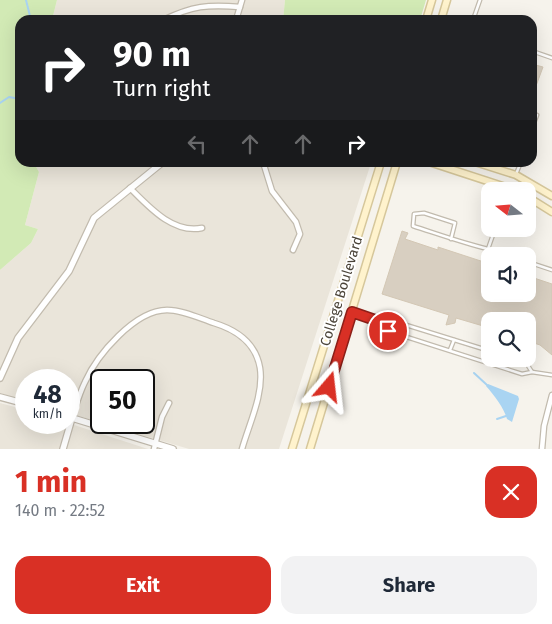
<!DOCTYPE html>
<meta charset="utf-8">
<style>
body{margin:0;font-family:"Fira Sans",sans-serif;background:#f2f2f3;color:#1f2937;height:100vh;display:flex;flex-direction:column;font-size:19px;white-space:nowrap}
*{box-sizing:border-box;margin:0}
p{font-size:16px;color:#747a83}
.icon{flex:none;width:28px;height:28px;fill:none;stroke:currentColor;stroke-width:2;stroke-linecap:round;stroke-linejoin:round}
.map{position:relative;height:449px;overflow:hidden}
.drawer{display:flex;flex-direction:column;background:#fff;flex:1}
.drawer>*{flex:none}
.guide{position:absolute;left:15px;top:15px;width:522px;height:152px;border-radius:15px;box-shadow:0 5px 20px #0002;background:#202124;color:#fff;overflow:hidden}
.needle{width:32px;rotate:287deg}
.buttons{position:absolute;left:481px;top:182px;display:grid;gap:10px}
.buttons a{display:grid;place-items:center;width:55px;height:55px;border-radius:10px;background:#fff;box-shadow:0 5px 20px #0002;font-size:25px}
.speed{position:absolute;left:15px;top:369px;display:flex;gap:10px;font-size:25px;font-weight:700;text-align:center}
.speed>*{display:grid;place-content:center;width:65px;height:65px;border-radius:50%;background:#fff;box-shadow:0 5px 20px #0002;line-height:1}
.speed small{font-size:12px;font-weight:400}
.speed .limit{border:2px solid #111;border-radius:8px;background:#fff;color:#111}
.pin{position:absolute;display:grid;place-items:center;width:42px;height:42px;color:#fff;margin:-21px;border:2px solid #fff;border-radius:50%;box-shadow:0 1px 5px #0007}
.me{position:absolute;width:55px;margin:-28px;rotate:17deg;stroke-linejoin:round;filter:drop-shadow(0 0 4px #0008)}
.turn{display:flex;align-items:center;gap:18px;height:105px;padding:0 15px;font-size:22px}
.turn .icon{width:65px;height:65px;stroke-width:2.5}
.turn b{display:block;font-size:35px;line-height:42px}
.lanes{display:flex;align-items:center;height:48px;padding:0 15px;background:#0003;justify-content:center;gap:25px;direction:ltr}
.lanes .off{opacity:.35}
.round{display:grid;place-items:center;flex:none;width:52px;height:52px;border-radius:15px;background:#f2f2f3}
.head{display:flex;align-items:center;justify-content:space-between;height:85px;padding:0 15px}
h1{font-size:30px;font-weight:700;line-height:38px;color:#d93025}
.action{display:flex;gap:10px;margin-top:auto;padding:10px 15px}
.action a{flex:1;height:58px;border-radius:15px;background:#d93025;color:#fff;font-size:20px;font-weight:700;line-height:58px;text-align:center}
.action a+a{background:#f2f2f3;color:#1f2937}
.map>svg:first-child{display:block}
</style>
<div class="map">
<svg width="552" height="449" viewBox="0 0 552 449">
<rect width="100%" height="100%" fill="#f6f3ec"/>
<g fill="#eae5da" fill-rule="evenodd">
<polygon points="57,0 285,0 283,20 52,20"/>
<path d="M34,163H371L279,449H189L69,413V380H26V401L0,393V270L31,243L38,229L25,225L39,172ZM101,380H144V422H101Z"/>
<polygon points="0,403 26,410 26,422 68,423 148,449 0,449"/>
</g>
<g fill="#d2eab5">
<polygon points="0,0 57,0 52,20 20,20 20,162 34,163 39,172 25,225 38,229 31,243 0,270"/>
<polygon points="285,0 426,0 420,20 283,20"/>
</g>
<path fill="#a9d4f2" d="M488,384L518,396L519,399L512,422L507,419C504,408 494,395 486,386Z"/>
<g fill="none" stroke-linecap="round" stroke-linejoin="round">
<g stroke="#a9d4f2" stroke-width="2">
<polyline points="26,0 31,20"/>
<polyline points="0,103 9,97 20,99"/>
<polyline points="474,373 487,385"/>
<polyline points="497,419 506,416"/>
</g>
</g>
<g fill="#d8cfc1" stroke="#d3c7b4">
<polygon points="532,64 543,67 533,94 532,94"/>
<polygon points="402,231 408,233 405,239 438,250 438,247 490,264 490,294 528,294 528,276 552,284 552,355 540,345 528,341 528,321 490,321 490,328 456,318 455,323 446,325 449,315 382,294"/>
</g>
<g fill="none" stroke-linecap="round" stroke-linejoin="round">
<defs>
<g id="service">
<polyline points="473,20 480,0"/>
<polyline points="532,51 552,58"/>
<polyline points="532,113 537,115 532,128"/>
<polyline points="516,174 521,162"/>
<polyline points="495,229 488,249 510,256"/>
<path d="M451,239L455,223L424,213L414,214L413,226C438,234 463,243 488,249"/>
<polyline points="528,262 552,270"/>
<polyline points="353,313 378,321 390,320 490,351"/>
<polyline points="378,321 388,331 522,374 532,372 525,361 517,359"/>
<polyline points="450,350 454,340"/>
<polyline points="532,372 552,375"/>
</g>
<g id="minor">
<path d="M163,20C192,6 208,4 240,7"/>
<polyline points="236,20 242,0"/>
<polyline points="263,162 272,191 296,222 300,234 293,250"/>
<path d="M130,188C149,207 173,234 202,228"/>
<path d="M72,418C76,406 79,394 85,382C97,355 135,310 167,310C183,310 199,318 214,323C237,330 256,344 260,368C264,394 249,424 242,449"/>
<polyline points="154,449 162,417 169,403"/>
<polyline points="542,449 544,426 552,395"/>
</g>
<g id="tertiary">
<polyline points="0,378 18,338 69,271 94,218 163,162"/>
<polyline points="0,397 26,404"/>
<polyline points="69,417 173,449"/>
<polyline points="63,449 72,418"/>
</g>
<g id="secondary">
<polyline points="426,20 432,0"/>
<polyline points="441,20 447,0"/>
<polyline points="429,162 518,191"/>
<polyline points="475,162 516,175 552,196"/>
<polyline points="528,197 552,212"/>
<polyline points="292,449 381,162"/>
<polyline points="310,449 397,162"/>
</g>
</defs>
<use href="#service" stroke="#c2bbae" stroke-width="5"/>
<use href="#minor" stroke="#c2bbae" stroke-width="7"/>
<use href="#tertiary" stroke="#c2bbae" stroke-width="8"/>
<use href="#secondary" stroke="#d6c79b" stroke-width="9"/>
<use href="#service" stroke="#fff" stroke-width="2.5"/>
<use href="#minor" stroke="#fff" stroke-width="4.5"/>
<use href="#tertiary" stroke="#fff" stroke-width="5.5"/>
<use href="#secondary" stroke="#fff3cd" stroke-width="6"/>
</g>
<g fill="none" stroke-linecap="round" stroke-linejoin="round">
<defs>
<polyline id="route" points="329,387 352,312 378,321 388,331"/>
</defs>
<use href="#route" stroke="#8d1f18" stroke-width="12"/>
<use href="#route" stroke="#d93025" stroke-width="9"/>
</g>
<g text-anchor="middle" stroke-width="4" stroke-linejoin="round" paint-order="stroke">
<g font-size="14" fill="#4b4439" stroke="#fff">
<text transform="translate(341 291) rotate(-73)" y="5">College Boulevard</text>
</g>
</g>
</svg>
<div class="buttons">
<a><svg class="needle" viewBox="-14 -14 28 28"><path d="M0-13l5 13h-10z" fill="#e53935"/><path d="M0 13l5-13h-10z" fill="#747a83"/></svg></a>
<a><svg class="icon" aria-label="sound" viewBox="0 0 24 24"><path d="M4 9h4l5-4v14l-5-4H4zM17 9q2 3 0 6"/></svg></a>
<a><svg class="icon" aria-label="search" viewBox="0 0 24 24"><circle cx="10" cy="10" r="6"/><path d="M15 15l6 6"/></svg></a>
</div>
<div class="speed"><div>48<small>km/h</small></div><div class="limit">50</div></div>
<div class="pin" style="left:388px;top:331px;background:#d93025"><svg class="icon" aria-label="arrive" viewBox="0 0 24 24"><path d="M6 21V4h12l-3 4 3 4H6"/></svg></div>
<svg class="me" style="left:329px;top:387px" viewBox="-20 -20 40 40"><path d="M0-17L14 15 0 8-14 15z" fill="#d93025" stroke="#fff" stroke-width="4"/></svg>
<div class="guide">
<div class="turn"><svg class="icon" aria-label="right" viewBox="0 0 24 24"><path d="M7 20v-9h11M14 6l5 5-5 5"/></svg><div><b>90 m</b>Turn right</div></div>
<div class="lanes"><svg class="icon off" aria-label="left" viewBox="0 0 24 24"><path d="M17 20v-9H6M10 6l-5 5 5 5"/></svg><svg class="icon off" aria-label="ahead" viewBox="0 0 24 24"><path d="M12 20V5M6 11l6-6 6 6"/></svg><svg class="icon off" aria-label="ahead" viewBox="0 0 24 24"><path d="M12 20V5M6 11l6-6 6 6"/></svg><svg class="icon" aria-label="right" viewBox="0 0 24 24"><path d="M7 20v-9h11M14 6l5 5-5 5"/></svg></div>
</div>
</div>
<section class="drawer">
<div class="head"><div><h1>1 min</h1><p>140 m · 22:52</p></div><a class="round" style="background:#d93025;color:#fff"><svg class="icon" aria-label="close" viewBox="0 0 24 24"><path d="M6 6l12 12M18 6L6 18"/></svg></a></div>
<div class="action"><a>Exit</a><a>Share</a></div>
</section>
